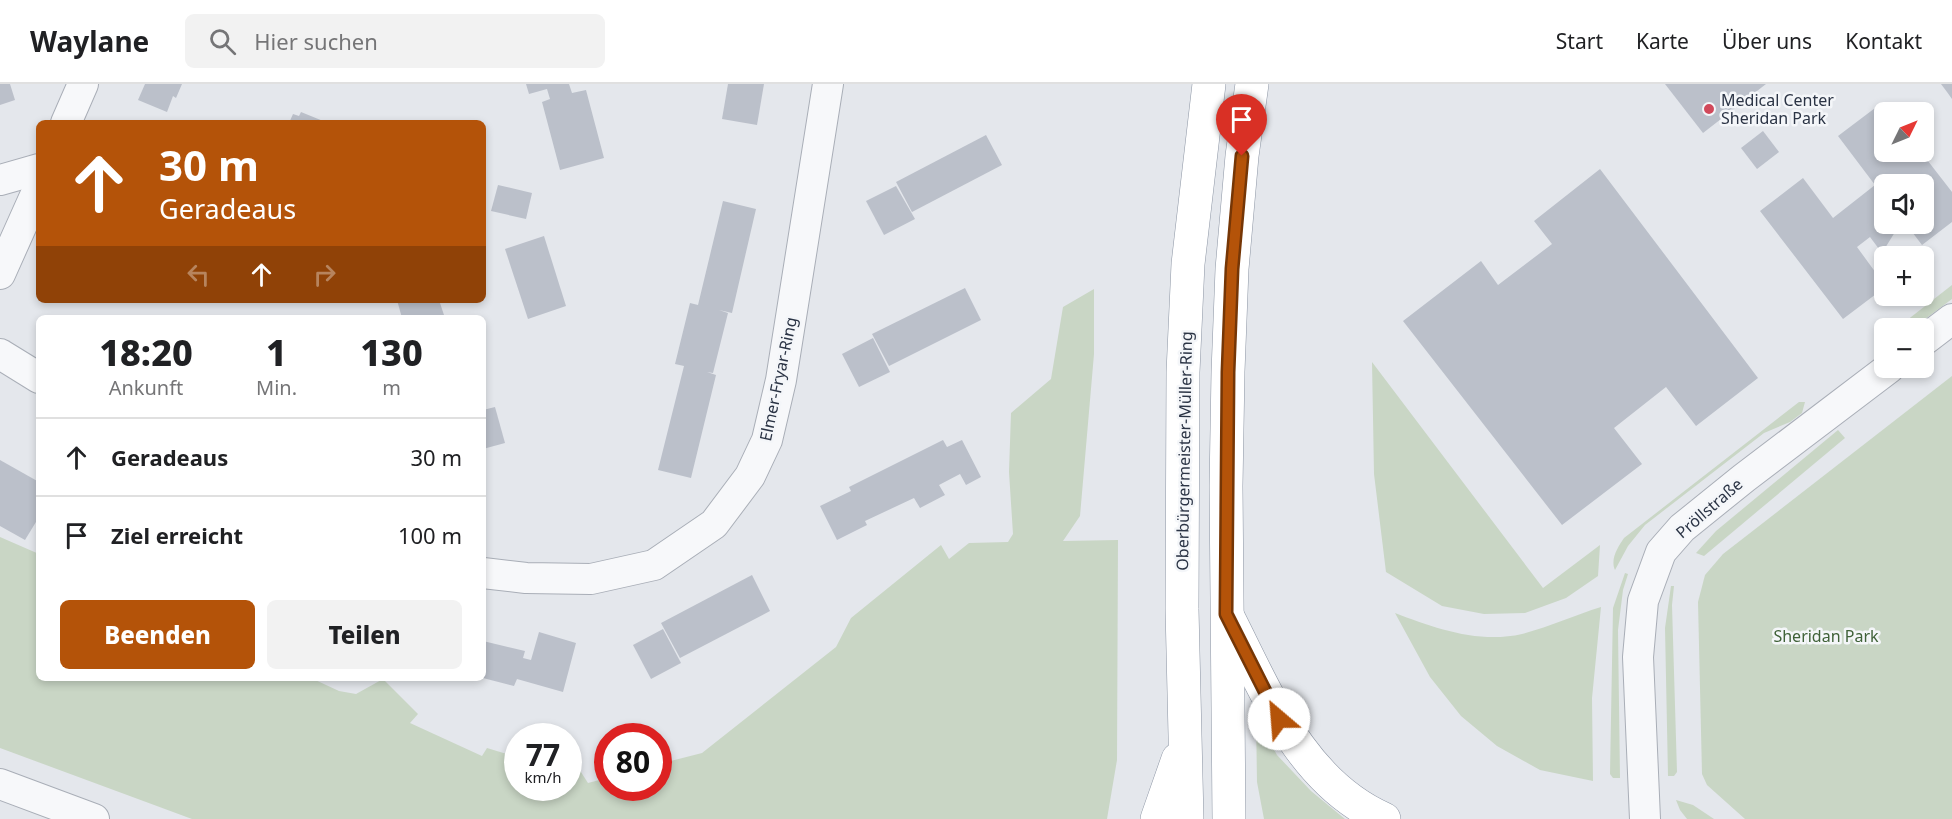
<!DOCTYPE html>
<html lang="de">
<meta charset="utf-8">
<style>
body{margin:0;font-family:"Noto Sans",sans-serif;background:#f2f2f2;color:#202124;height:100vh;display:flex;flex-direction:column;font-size:22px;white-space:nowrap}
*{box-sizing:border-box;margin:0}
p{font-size:20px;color:#757577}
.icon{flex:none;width:33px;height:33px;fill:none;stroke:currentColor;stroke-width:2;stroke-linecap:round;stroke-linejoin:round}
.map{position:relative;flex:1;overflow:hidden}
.sheet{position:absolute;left:36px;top:231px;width:450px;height:366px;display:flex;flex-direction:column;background:#fff;border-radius:9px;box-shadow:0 3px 9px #0003}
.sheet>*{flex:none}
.hud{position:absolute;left:36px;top:36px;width:450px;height:183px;border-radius:9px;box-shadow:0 3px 9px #0003;background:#b45309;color:#fff;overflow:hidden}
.needle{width:39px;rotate:47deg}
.fabs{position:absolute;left:1874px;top:18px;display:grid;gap:12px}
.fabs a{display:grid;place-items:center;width:60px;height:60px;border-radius:9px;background:#fff;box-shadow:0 3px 9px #0003;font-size:30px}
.speed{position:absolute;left:504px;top:639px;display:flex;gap:12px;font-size:30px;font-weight:700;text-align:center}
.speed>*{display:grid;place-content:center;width:78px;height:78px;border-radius:50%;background:#fff;box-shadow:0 3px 9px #0003;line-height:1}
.speed small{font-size:15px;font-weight:400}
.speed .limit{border:9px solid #d22;background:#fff;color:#111}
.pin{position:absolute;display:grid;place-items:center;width:51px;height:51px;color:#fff;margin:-62px -26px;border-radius:50% 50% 50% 0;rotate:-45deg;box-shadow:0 0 6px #0007}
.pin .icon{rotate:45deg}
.me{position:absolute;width:66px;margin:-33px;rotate:333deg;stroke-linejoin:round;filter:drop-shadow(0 0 4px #0008)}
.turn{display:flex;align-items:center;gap:21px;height:126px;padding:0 24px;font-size:27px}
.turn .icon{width:78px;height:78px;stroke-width:2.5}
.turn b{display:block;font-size:42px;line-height:51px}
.lanes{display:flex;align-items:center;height:57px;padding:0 24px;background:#0003;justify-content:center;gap:30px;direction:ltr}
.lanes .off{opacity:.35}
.eta{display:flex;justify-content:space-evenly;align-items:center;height:102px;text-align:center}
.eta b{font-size:36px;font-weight:800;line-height:42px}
.action{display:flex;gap:12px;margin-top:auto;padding:12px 24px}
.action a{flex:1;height:69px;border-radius:9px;background:#b45309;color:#fff;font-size:24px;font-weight:800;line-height:69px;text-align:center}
.action a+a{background:#f2f2f2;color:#202124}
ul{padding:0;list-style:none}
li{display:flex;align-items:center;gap:18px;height:78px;padding:0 24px;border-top:2px solid #e0e0e0}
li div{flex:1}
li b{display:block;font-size:22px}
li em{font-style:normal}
header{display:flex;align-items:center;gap:36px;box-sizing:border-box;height:84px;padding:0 30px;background:#fff;border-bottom:2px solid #e0e0e0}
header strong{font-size:28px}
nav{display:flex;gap:33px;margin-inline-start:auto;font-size:21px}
.search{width:420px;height:54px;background:#f2f2f2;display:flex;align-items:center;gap:15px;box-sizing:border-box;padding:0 21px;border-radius:9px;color:#757577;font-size:22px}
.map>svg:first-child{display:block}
</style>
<header>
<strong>Waylane</strong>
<div class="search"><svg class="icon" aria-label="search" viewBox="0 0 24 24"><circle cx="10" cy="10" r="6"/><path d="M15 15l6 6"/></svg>Hier suchen</div>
<nav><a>Start</a><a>Karte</a><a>Über uns</a><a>Kontakt</a></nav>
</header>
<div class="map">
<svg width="1952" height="735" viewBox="0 0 1952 735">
<rect width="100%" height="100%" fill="#e4e7ec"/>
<g fill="#c9d6c5">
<polygon points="1952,201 1952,215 1913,244 1897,244"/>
<polygon points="1094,205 1094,270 1080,432 1063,457 1118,456 1117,676 1107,735 192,735 0,664 0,453 39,470 39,594 311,594 339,607 356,610 383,595 418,630 410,639 482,672 487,664 517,673 518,704 568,704 569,683 579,685 588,699 607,694 608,704 658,704 659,680 702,669 836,563 851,534 941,461 949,475 969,459 1008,458 1013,450 1009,388 1011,329 1051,295 1063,223"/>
<polygon points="1372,278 1543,504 1600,461 1598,492 1566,514 1525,529 1484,530 1442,522 1386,488 1374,390"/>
<polygon points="1952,292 1952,735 1745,735 1707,701 1702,690 1698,518 1705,491 1723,470"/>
<path d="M1799,318H1805L1802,329L1790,338L1764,349L1645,441L1628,462L1615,486C1610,475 1618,463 1624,454Z"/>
<polygon points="1838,346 1845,354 1704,472 1696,469 1716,447"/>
<polygon points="1625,489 1628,490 1623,506 1618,546 1620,694 1613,694 1610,690 1613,524"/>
<polygon points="1671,502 1674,502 1672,521 1677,688 1674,692 1668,692 1665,544"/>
<path d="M1601,523L1592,614L1593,697L1540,686L1497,662L1461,632L1430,593L1395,529C1434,544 1479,560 1522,550C1549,543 1575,531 1601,523Z"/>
<polygon points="1256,633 1277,671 1311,707 1345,735 1264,735 1257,698"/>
<polygon points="1676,716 1693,721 1714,735 1687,735 1680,726"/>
</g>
<g fill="#bbc0ca">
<polygon points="0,0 10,0 15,16 0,21"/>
<polygon points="145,0 182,0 176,14 173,12 167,28 138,16"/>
<polygon points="526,0 569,0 572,9 586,6 604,74 560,86 542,18 550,15 547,5 529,10"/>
<polygon points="728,0 764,0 757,41 722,35"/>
<polygon points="1665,0 1766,0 1703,49"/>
<polygon points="1941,0 1952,0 1952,15 1947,8"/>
<polygon points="1883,18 1891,28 1884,28 1884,68 1921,68 1952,108 1952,138 1922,161 1906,140 1923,140 1923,100 1884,100 1884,140 1888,140 1895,148 1882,169 1870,153 1857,163 1884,200 1884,204 1843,235 1760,127 1803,94 1833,134 1875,101 1838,52"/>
<polygon points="301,28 328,39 289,39 293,30 299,32"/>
<polygon points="1763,47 1779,68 1757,85 1741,64"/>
<polygon points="986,51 1002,81 912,128 896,98"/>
<polygon points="1600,85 1758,294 1696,342 1666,303 1614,344 1642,380 1562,441 1403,237 1481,177 1498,201 1552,160 1534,137"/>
<polygon points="498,101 532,109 526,135 491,127"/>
<polygon points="896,102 915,135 884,151 866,117"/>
<polygon points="723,117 756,125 732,229 719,226 728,229 713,289 707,288 716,291 691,394 658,386 684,282 675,280 690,219 698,221"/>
<polygon points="544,152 566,222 528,235 505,165"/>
<polygon points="965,204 981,236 889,282 872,250"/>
<polygon points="397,216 439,216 445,234 402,234"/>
<polygon points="873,254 890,288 859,303 842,270"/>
<polygon points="495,323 505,359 483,365 483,326"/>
<polygon points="943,356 947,363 962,356 981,393 966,401 960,390 939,401 945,411 920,424 914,414 865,437 867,441 837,456 820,422 851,407 849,403"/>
<polygon points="0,376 39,398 39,433 25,456 0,442"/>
<polygon points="752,491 770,527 680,574 661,539"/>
<polygon points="663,545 681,579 651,595 633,561"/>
<polygon points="539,548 576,559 563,608 517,595 514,602 483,594 483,557 525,567 523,574 531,576"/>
</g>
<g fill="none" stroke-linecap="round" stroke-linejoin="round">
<defs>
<g id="minor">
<polyline points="66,39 83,0"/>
<polyline points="0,96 39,85"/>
<polyline points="0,190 39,103"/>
<polyline points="1923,257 1952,235"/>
<polyline points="0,270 39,294"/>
<polyline points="483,489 526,494 591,495 654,481 714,440 750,392 767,356 781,296 828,0"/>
<polyline points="0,700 94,735"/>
<polyline points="1645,735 1638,573 1643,517 1661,468 1682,444 1744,394 1889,284"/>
</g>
<g id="highway">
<path d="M1229,535C1267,610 1302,699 1384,735"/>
<polyline points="1157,735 1178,675"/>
<polyline points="1187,735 1182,525 1183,288 1188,180 1209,0"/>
<polyline points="1229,735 1226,402 1228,288 1232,185 1242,72 1252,0"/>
</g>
</defs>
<use href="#minor" stroke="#a9aeb7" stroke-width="32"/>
<use href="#highway" stroke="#8b94a3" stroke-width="34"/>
<use href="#minor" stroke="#f7f8fa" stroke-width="30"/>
<use href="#highway" stroke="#fff" stroke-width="33"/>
</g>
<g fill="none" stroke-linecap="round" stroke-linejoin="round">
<defs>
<polyline id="route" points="1242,72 1232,185 1228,288 1226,530 1279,635"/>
</defs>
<use href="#route" stroke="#753606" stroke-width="15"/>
<use href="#route" stroke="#b45309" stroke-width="10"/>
</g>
<circle fill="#d1495b" stroke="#f4f6f9" stroke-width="2" cx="1709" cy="25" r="6"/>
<g text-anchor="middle" stroke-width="5" stroke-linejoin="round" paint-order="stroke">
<g font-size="16" fill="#2b3445" stroke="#f4f6f9" text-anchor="start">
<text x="1721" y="22">Medical Center<tspan x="1721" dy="18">Sheridan Park</tspan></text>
</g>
<g font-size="16" fill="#2b3445" stroke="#f4f6f9">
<text transform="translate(778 295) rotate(-78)" y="6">Elmer-Fryar-Ring</text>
<text transform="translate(1184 367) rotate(-89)" y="6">Oberbürgermeister-Müller-Ring</text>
<text transform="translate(1709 424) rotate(-41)" y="6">Pröllstraße</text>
</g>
<g font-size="16" fill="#3f6138" stroke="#f4f6f9">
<text x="1826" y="558">Sheridan Park</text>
</g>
</g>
</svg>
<div class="fabs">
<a><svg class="needle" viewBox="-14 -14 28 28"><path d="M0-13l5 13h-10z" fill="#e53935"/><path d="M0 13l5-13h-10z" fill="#757577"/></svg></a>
<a><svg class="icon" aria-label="sound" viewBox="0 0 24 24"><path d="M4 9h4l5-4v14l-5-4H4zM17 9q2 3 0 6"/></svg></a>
<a>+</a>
<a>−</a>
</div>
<div class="speed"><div>77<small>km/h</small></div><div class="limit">80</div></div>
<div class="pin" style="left:1242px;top:72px;background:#d93025"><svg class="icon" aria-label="arrive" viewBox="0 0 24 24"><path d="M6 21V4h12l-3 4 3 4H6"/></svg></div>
<svg class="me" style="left:1279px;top:635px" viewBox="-20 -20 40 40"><circle r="19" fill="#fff"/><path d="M0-13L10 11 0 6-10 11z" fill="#b45309"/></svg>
<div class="hud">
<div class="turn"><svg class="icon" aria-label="ahead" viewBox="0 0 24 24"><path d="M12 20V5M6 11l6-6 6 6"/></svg><div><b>30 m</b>Geradeaus</div></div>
<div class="lanes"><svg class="icon off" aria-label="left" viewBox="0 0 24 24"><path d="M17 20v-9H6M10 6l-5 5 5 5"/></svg><svg class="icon" aria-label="ahead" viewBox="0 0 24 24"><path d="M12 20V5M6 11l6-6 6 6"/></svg><svg class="icon off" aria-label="right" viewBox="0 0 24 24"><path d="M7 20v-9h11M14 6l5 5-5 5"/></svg></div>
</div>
<section class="sheet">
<div class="eta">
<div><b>18:20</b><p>Ankunft</p></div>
<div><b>1</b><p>Min.</p></div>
<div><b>130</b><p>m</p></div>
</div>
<ul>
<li><svg class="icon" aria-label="ahead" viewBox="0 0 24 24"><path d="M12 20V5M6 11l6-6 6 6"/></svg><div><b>Geradeaus</b></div><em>30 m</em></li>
<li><svg class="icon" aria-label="arrive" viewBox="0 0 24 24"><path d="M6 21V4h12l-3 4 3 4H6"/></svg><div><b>Ziel erreicht</b></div><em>100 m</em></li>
</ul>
<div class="action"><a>Beenden</a><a>Teilen</a></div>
</section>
</div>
